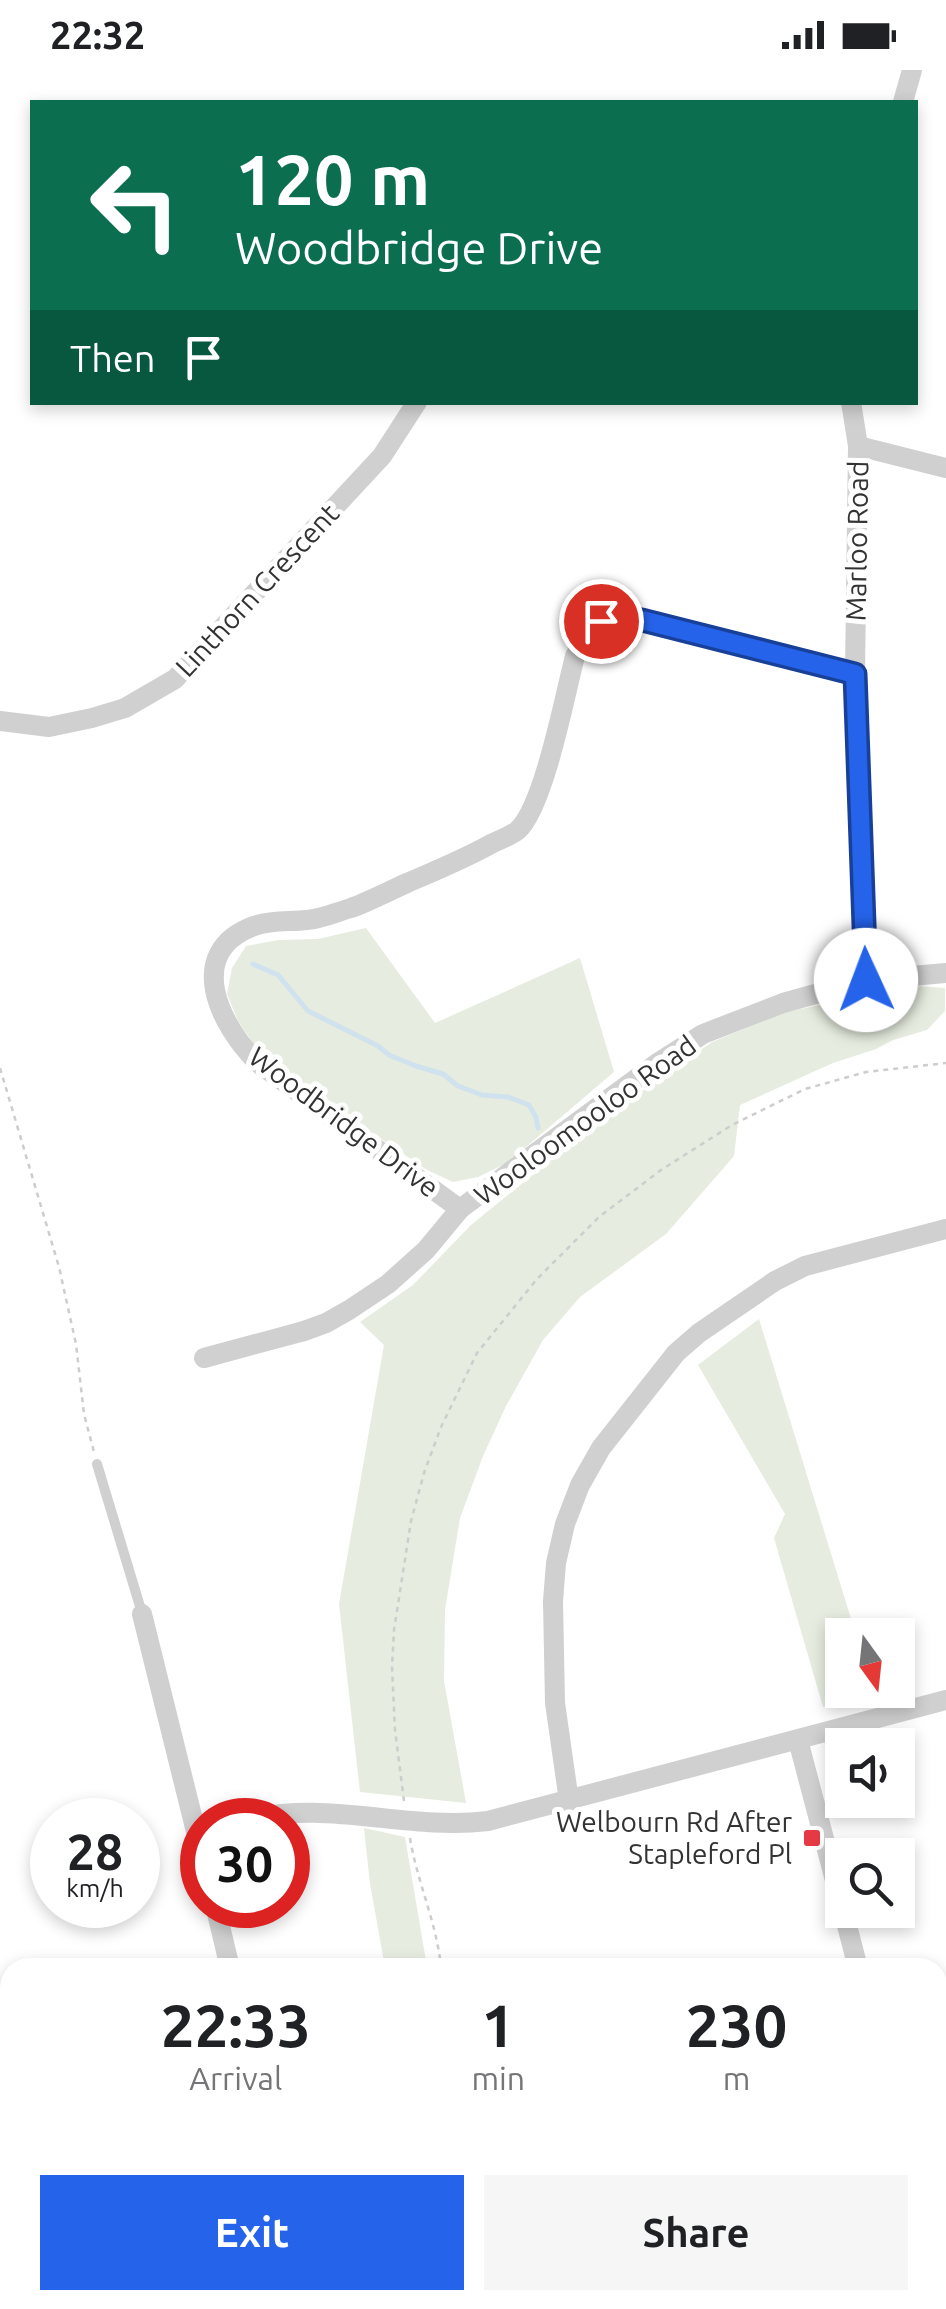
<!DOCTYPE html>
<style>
body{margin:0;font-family:Ubuntu,sans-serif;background:#f6f6f6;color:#202124;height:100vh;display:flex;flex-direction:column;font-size:38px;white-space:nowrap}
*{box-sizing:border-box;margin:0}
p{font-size:32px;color:#757577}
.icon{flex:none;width:55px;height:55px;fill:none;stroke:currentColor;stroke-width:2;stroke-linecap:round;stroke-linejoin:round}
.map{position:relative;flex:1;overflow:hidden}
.sheet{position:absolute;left:0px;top:1888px;width:948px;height:352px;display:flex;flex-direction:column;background:#fff;border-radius:30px 30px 0 0;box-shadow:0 5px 15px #0003}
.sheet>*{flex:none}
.hud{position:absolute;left:30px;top:30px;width:888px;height:305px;border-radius:0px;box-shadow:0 5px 15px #0003;background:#0b6e4f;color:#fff;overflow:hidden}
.needle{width:65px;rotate:165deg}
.tools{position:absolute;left:825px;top:1548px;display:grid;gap:20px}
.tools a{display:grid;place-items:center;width:90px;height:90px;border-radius:0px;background:#fff;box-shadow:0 5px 15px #0003;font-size:50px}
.speed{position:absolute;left:30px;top:1728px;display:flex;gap:20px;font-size:50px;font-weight:700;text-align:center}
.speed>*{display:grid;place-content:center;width:130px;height:130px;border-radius:50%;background:#fff;box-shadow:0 5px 15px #0003;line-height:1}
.speed small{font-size:25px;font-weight:400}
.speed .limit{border:15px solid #d22;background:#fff;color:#111}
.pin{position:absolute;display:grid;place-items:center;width:85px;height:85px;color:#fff;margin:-42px;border:5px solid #fff;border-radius:50%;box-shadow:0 2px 10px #0007}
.me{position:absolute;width:110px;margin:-55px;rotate:358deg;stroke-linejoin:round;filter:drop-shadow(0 0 8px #0008)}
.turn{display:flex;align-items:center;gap:35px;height:210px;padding:0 40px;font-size:45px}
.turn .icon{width:130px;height:130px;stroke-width:2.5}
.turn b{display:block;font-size:70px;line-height:85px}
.then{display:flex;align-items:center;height:95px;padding:0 40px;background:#0003;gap:20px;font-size:38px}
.eta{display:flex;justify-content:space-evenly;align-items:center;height:170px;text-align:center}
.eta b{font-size:60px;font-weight:600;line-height:70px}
.cta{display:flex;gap:20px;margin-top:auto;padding:20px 40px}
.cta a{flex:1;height:115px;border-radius:0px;background:#2563eb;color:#fff;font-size:40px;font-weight:600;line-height:115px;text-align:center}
.cta a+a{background:#f6f6f6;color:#202124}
.status{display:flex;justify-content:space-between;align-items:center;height:70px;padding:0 50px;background:#fff;direction:ltr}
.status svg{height:28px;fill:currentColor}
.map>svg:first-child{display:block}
</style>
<div class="status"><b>22:32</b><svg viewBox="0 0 49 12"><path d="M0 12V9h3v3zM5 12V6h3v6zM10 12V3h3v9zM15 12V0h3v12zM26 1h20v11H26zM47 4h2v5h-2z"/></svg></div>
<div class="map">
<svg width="946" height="2239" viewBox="0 0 946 2239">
<rect width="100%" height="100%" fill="#fff"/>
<g fill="#e6ecdf">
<polygon points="366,858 435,953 580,888 614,1002 507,1093 478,1107 453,1112 427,1100 337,1039 258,980 238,951 227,924 232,898 246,876 279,870 318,869"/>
<polygon points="917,916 945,918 945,941 927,960 893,970 876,979 833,993 740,1035 734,1086 666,1164 580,1227 543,1270 506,1336 483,1386 460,1448 445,1540 444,1611 466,1733 360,1722 339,1534 384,1275 360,1252 413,1215 471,1155 598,1052 712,972 785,942"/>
<polygon points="759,1249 856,1565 842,1565 842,1620 886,1620 823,1637 774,1468 785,1444 698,1295"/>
<polygon points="364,1758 405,1767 427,1897 385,1897 370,1814"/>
<polygon points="136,2230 375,2230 370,2239 128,2239"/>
</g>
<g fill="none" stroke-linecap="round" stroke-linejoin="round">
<polyline stroke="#cfe2ee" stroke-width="5" points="253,894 278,905 308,941 378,976 389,985 416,996 443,1004 458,1016 482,1025 508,1027 529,1035 536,1047 538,1058"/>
<g stroke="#cdcdcd" stroke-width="2.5" stroke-dasharray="5 5" stroke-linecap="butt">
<polyline points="0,998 59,1197 76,1274 84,1344 94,1382"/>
<polyline points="404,1731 395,1660 392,1597 394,1560 411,1451 424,1403 441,1357 477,1283 537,1209 599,1147 661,1100 732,1055 805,1019 866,1002 946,993"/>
<path d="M410,1768C417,1812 437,1853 441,1898"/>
<polyline points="938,2145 944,2171"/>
<polyline points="281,2239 281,2230"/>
<polyline points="384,2239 387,2230"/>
<polyline points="419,2239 425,2230"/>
</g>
<polyline stroke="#d0d0d0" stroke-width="10" points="97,1394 142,1543"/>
<g stroke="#d0d0d0" stroke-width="20">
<polyline points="903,32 912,0"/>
<polyline points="851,332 858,376 855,603 866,910"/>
<polyline points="858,376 946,398"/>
<polyline points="0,651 49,657 92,648 125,638 175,609 382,386 417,332"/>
<path d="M460,1139L258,993C220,956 183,882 254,856C271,850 289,852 307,850C321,849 337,842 351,838C370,831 389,821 407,813C435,801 464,789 491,774C499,770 511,766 518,760C544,736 565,625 575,586C593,553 603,545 642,550L855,603"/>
<polyline points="204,1288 304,1261 326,1253 349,1240 388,1214 426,1180 460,1139 656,994 703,964 783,933 866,910 946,903"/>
<polyline points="142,1544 202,1786"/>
<polyline points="798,1670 842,1837"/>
<polyline points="569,1731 555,1633 553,1531 556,1493 565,1454 580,1415 601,1378 676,1283 699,1263 775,1211 805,1196 946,1159"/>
<path d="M246,1750C327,1729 407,1761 488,1751L946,1630"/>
<polyline points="215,1835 230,1898"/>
<polyline points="843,1840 858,1898"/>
<polyline points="0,1980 10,1985"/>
<polyline points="0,2042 10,2039"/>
<polyline points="938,2189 946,2220"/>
<polyline points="717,2230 720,2239"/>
<polyline points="506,2239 507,2230"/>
</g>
</g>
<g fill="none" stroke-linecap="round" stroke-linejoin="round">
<defs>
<polyline id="route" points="601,551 621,547 642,550 855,604 866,910"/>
</defs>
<use href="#route" stroke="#184099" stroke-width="25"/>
<use href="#route" stroke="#2563eb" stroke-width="18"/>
</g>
<rect fill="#e63946" stroke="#fff" stroke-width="4" x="802" y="1758" width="20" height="20" rx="5"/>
<g text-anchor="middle" stroke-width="10" stroke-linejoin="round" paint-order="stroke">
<g font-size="28" fill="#333" stroke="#fff">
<text transform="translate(857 471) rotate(-89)" y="10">Marloo Road</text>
<text transform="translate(257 520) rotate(-47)" y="10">Linthorn Crescent</text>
<text transform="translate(585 1050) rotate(-36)" y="10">Wooloomooloo Road</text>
<text transform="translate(344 1052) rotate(37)" y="10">Woodbridge Drive</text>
</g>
<g font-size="28" fill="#333" stroke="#fff" text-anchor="end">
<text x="792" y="1762">Welbourn Rd After<tspan x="792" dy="32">Stapleford Pl</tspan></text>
</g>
</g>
</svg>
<div class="tools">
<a><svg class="needle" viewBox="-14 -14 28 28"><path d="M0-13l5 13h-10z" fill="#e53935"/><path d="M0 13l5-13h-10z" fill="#757577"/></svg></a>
<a><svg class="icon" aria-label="sound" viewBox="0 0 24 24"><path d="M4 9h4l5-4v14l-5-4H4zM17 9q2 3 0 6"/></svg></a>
<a><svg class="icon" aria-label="search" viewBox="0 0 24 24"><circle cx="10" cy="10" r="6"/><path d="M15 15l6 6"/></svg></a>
</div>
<div class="speed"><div>28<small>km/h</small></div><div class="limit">30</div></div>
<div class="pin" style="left:601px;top:551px;background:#d93025"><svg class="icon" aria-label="arrive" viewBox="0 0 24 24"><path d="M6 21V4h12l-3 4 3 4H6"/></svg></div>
<svg class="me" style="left:866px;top:910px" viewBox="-20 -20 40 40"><circle r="19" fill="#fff"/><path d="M0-13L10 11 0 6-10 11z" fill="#2563eb"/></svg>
<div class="hud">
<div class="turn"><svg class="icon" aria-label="left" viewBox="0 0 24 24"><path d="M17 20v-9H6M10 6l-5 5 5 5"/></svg><div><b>120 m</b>Woodbridge Drive</div></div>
<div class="then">Then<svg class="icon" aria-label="arrive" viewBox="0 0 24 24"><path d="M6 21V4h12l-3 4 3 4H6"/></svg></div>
</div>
<section class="sheet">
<div class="eta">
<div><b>22:33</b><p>Arrival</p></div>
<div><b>1</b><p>min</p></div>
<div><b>230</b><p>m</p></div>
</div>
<div class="cta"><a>Exit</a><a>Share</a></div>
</section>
</div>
